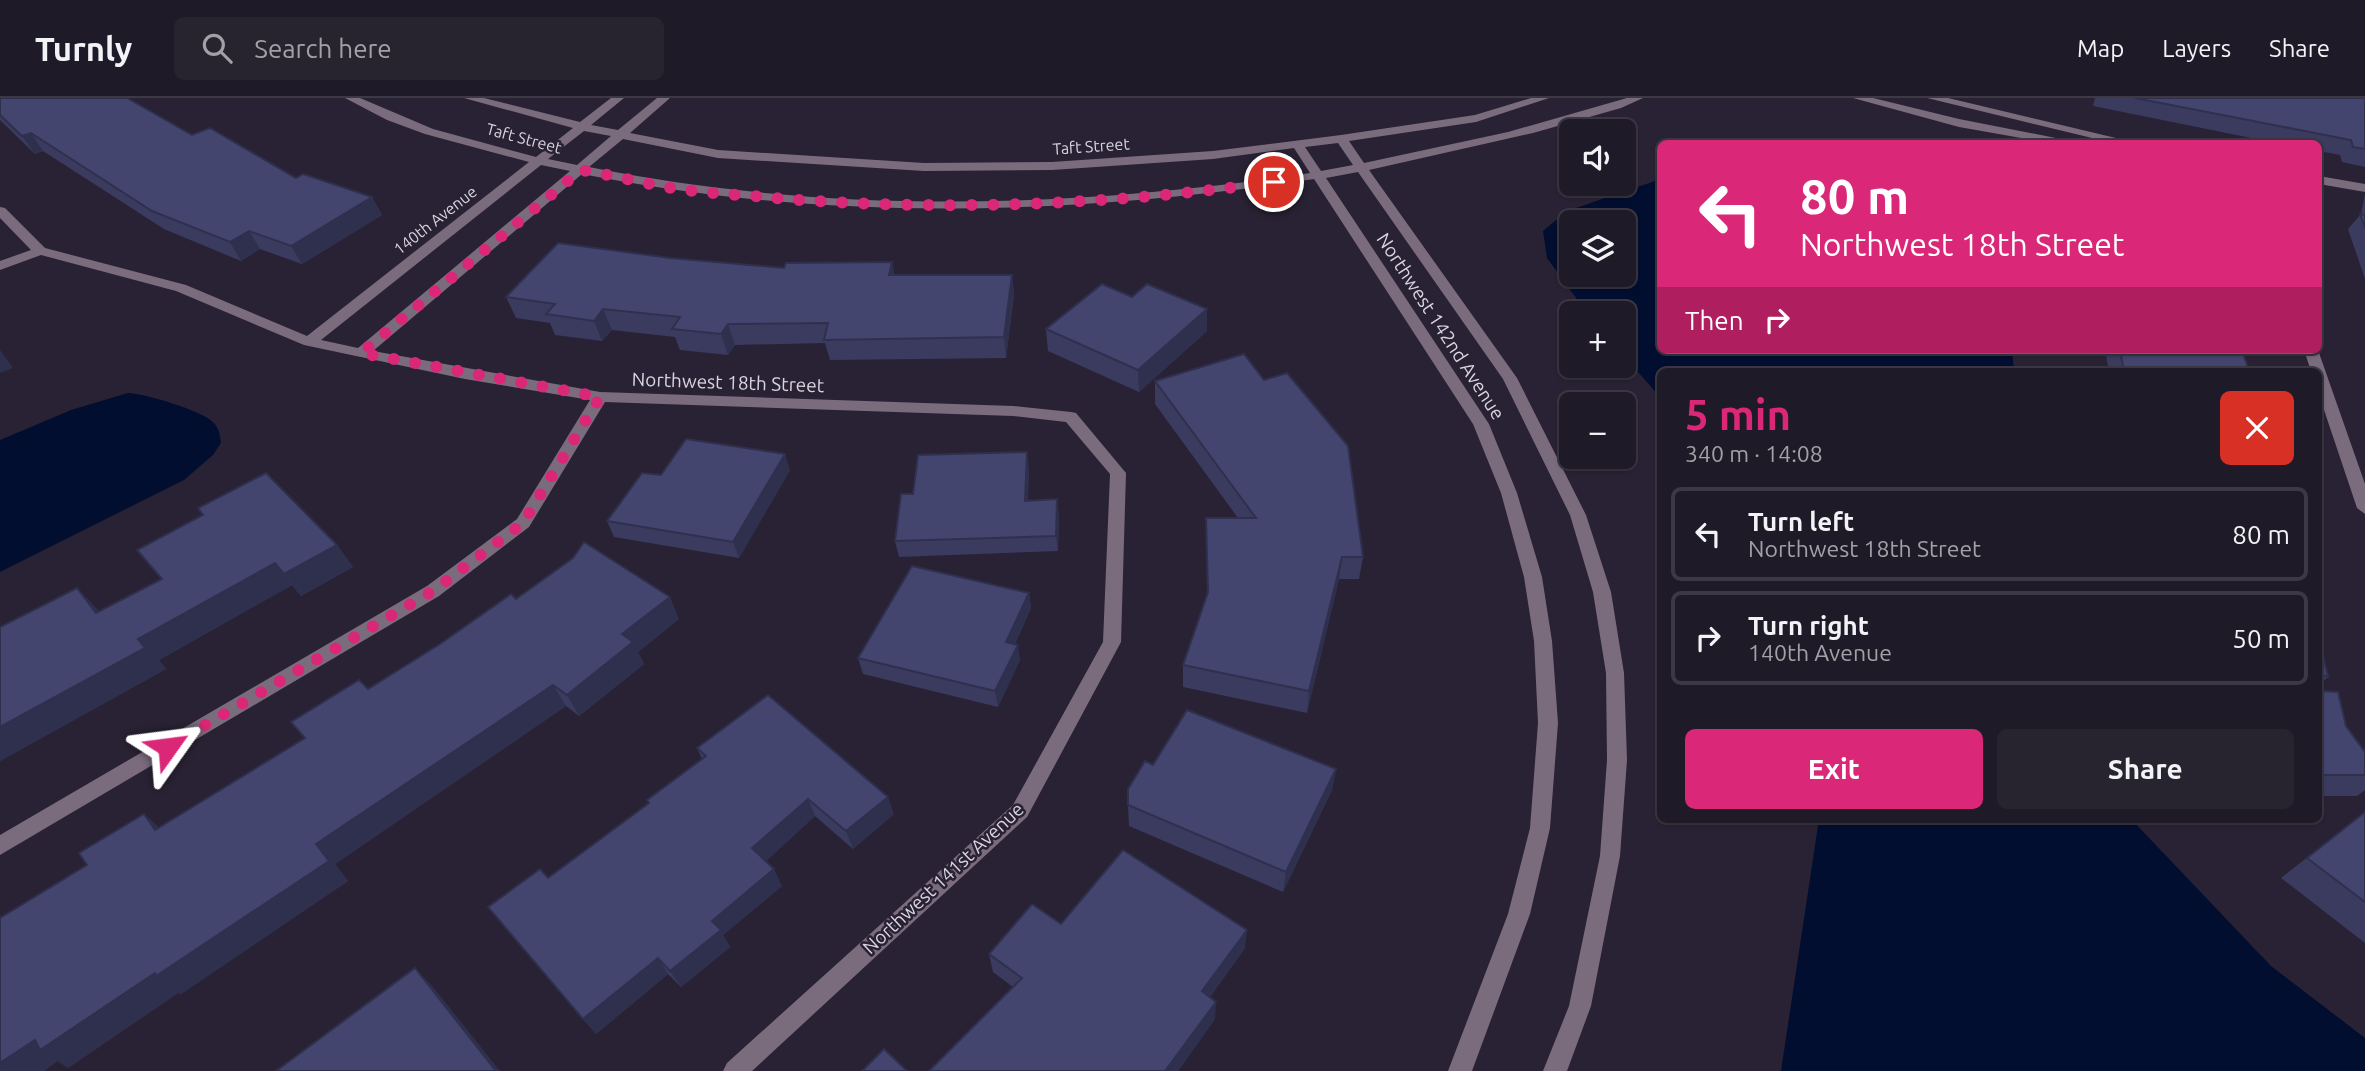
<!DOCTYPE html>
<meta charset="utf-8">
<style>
body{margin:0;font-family:Ubuntu,sans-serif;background:#27232f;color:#f1f3f6;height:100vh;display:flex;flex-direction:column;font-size:26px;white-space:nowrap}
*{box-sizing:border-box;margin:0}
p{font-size:23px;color:#a1a1a7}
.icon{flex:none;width:38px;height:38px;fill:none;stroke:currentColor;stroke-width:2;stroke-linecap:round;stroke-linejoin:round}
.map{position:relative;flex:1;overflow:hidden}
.panel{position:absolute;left:1657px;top:270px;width:665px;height:455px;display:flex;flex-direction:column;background:#1f1a27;border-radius:10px;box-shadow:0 2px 5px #0004,0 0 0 2px #3c3844}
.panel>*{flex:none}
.guide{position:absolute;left:1657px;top:42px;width:665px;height:214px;border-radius:10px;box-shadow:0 2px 5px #0004,0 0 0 2px #3c3844;background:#db2777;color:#fff;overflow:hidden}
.controls{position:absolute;left:1559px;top:21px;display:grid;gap:14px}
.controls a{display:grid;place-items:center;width:77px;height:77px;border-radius:10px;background:#1f1a27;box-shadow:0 2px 5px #0004,0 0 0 2px #3c3844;font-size:35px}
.pin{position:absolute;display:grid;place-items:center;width:60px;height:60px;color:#fff;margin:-30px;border:4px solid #fff;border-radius:50%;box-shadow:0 2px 7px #0007}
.me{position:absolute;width:77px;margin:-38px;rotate:59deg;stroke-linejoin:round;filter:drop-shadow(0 0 5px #0008)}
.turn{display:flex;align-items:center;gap:24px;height:147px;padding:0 28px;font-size:32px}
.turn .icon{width:91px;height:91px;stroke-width:2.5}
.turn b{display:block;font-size:49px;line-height:60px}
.then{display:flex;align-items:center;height:66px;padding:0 28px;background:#0003;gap:14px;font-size:26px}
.round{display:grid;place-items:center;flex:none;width:74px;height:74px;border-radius:10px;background:#27232f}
.overview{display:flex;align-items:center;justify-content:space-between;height:119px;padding:0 28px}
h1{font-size:42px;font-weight:700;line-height:52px;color:#db2777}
.primary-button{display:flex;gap:14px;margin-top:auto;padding:14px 28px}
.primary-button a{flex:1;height:80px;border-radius:10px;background:#db2777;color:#fff;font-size:28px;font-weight:700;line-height:80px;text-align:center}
.primary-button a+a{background:#27232f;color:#f1f3f6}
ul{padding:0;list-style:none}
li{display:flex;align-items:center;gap:21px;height:94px;margin:0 14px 10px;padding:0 14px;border:4px solid #3c3844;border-radius:10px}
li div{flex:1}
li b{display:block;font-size:26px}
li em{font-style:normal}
header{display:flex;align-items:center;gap:42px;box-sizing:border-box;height:98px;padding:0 35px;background:#1f1a27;border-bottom:2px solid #3c3844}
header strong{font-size:33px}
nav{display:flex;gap:38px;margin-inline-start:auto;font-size:24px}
.search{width:490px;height:63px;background:#27232f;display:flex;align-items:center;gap:18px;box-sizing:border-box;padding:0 24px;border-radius:10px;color:#a1a1a7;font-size:26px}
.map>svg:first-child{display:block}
</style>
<header>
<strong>Turnly</strong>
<div class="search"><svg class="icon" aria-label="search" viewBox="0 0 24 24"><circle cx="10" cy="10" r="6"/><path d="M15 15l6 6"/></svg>Search here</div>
<nav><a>Map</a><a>Layers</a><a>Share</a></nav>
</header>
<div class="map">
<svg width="2365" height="973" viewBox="0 0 2365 973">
<rect width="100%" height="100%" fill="#292234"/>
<g fill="#010e2f" fill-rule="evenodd">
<path d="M1661,81V252H2012L2014,273H1661V300L1624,258V215H1587L1547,160L1543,133L1567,113ZM1572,124H1624V177H1572Z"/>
<path d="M128,295C146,296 200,312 213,324C219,330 220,337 221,345L213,357L184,382L0,474V342L71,312Z"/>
<polygon points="1819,721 2131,721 2271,868 2365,940 2365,973 1781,973"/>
</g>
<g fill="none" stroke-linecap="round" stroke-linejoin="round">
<g fill="#7b6c7d" fill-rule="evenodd">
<path d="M345,0H360L433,31L536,59L573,30L464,0H484L580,24L611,0H624L591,27L618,32L657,0H670L630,35L718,52L924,65L1052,64L1213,53L1341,37L1475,17L1531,0H1549L1476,24L1349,43L1364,65L1508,34L1627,0H1643L1621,10L1533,35L1369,72L1517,280L1586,417L1611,494L1624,575L1627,662L1620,758L1591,908L1567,973H1543L1569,908L1600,758L1607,662L1606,575L1593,494L1570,417L1503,281L1358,74L1326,80L1489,326L1517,395L1542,479L1552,543L1558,625L1550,730L1530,816L1472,973H1448L1508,816L1530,730L1538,625L1534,543L1524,479L1501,395L1473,326L1314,81C1071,118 825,124 582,76L373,253L600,294L1013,308L1071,314L1076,315L1126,375L1121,544L1027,719L752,973H723L727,965L1013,707L1103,544L1110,376L1066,324L1013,318L605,304L529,429L439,498L0,757V737L427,488L517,421L590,302L465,281L304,247L176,193L41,157L0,172V163L31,152L0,120V109L5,110L45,150L186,187L307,238L529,64L425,36L387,22ZM584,33L611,38L577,67L548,61ZM623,41L718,60L924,73L1052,72L1213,61L1294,50L1310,75C1071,111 827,117 589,69ZM1338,45L1353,67L1321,73L1305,49ZM541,67L570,73L358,250L321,242Z"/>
<polygon points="1853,0 1873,0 1959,21 2086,46 2056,46 1959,29"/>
<polygon points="1927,0 1948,0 2141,46 2117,46"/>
<polygon points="2319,78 2365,86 2365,94 2319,86"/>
<polygon points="2304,252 2318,252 2365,386 2365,416 2357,410 2319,297 2319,273 2311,273"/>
</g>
</g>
<g fill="#3a3b5f">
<polygon points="0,0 192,37 296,80 372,99 382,117 302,166 260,151 241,163 164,131 43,53 35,56 0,22"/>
<polygon points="2095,0 2365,0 2365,69 2342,64 2340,57 2319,53 2319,46 2281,46 2093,8"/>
<polygon points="2365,96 2365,181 2348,131 2361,116"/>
<polygon points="670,160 784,170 892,164 894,177 1012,177 1014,197 1006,260 830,262 825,245 735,247 728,257 680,252 675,239 612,232 602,243 555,237 550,225 516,220 506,199"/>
<polygon points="1046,231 1207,233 1139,294 1048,253"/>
<polygon points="2105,252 2242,252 2249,273 2109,273"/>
<polygon points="1155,283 1363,459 1359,481 1339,481 1307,615 1183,589 1183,567 1207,496 1206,420 1238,420 1155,306"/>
<polygon points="1029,370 1028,402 1059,417 1058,453 899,459 895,443 913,396"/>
<polygon points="790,372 739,460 614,439 607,423"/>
<polygon points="337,447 353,469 301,498 292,487 159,562 166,571 0,663 0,529 99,513"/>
<polygon points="1029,495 1031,510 1015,546 1020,562 998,609 863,576 858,560"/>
<polygon points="516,501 679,521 638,554 644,566 579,618 566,608 335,766 348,783 181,896 178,895 68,970 58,963 87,767 144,716 159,730 305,640 368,591"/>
<polygon points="2319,539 2328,579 2319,587"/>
<polygon points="2319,593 2365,654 2365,692 2357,698 2319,698"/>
<polygon points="697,650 894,716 853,751 815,718 766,763 782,788 723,837 730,849 681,889 668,876 596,936 488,809 548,780 649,705 647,702 702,661"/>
<polygon points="1153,667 1336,671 1332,692 1283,794 1129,728 1128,707"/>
<polygon points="2365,714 2365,845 2281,780"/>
<polygon points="1061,826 1245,850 1210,899 1215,921 1178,973 929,973 1013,889 993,874 989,856"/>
</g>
<g fill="#2f304e">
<polygon points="31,35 43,53 35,56 22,38"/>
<polygon points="372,99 382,117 302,166 291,148"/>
<polygon points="249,133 260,151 241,163 230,144"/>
<polygon points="892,164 896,184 889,177"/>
<polygon points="1012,177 1014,197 1006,260 1004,239"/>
<polygon points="603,211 612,232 602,243 594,223"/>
<polygon points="1207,211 1207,233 1139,294 1138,272"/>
<polygon points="728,226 735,247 728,257 721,236"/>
<polygon points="0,252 13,270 0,275"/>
<polygon points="1027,354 1029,370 1027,418 1025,403"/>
<polygon points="785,356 790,372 739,460 733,444"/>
<polygon points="1057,401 1059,417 1058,453 1056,438"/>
<polygon points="337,447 353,469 301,498 284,476"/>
<polygon points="1342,459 1339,481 1307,615 1309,593"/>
<polygon points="275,465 292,487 159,562 166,571 0,663 0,629 138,541"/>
<polygon points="77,490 98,512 117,537 96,515"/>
<polygon points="1029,495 1031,510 1008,560 1006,544"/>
<polygon points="670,499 679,521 638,554 644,566 579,618 567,597 622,536"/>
<polygon points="1018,547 1020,562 998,609 995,593"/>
<polygon points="553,587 566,608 335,766 348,783 181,896 178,895 68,970 58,963 44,973 0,973 0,965 316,746"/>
<polygon points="1336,671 1332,692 1283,794 1286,774"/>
<polygon points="888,699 894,716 853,751 846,733"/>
<polygon points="808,701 815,718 761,768 752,750"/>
<polygon points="144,716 166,736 155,732"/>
<polygon points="774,771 782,788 723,837 730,849 681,889 670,873 712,823"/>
<polygon points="1247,832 1245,850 1201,911 1202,893"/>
<polygon points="658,860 668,876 596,936 583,921"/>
<polygon points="415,870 433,889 500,973 496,973"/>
<polygon points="1216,904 1215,921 1178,973 1165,973"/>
</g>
<g fill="#43456f" stroke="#2f304e" stroke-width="2">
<polygon points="0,0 127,0 192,37 210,30 296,80 303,76 372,99 291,148 249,133 230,144 152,113 31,35 22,38 0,17"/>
<polygon points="2135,0 2365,0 2365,51 2353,49 2351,42"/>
<polygon points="2360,116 2365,117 2365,130"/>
<polygon points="558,145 670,160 784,170 786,165 892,164 889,177 1012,177 1004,239 824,242 828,225 728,226 721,236 672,231 680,219 603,211 594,223 546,216 555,206 506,199"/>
<polygon points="1102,186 1132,199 1147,186 1207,211 1138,272 1046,231"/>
<polygon points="2120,252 2242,252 2249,273 2124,273"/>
<polygon points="1244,256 1264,282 1287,275 1348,348 1363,459 1342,459 1309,593 1183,567 1208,494 1206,420 1256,420 1155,283"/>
<polygon points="686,341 785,356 733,444 607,423 642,375 661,377"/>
<polygon points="1027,354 1025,403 1057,401 1056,438 895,443 901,396 913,396 918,357"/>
<polygon points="266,375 337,447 284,476 275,465 138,541 145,550 0,629 0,529 77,490 96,515 162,481 137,452 203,417 198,410"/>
<polygon points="584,444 670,499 622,536 633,544 567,597 553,587 316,746 329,763 156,878 155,875 40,952 35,942 0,965 0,820 87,767 79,755 144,716 155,732 305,640 291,624 359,582 368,591 440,546 511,496 516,501 573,460"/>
<polygon points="912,468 1029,495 1006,544 1018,547 995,593 858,560"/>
<polygon points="2319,539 2328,579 2319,576"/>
<polygon points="2319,593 2338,594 2346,628 2365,654 2365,677 2319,677"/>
<polygon points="768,597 888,699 846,733 808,701 752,750 774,771 712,823 721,832 670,873 658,860 583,921 488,809 540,771 548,780 649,705 647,702 706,658 697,650"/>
<polygon points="1187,612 1336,671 1286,774 1128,707 1128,691 1145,663 1153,667"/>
<polygon points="2365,714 2365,804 2307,760"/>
<polygon points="1123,752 1247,832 1202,893 1216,904 1165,973 929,973 1022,880 989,856 1032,806 1061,826"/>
<polygon points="415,870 496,973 276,973"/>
<polygon points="884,951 907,973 862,973"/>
</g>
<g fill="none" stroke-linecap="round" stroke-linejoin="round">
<path stroke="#db2777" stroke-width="12" stroke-dasharray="0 21.6" d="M168,649L433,493L523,425L600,299L361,255L581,72C616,78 650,87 685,92C715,96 746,97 775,100C941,114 1109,107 1274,84"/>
</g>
<g text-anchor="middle" stroke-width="5" stroke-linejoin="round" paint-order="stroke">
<g font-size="16" fill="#d9d4e0" stroke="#292234">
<text transform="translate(524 40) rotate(15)" y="6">Taft Street</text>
<text transform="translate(1091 48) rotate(-4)" y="6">Taft Street</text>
<text transform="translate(435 122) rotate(-38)" y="6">140th Avenue</text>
</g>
<g font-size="19" fill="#d9d4e0" stroke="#292234">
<text transform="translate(1441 228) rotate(57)" y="7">Northwest 142nd Avenue</text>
<text transform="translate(728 284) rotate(2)" y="7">Northwest 18th Street</text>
<text transform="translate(943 780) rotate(-43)" y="7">Northwest 141st Avenue</text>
</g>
</g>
</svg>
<div class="controls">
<a><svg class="icon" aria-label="sound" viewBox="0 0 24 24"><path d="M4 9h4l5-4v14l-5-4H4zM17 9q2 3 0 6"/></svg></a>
<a><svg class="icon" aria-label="layers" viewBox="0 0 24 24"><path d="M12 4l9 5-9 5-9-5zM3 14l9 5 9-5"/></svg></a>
<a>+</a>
<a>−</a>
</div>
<div class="pin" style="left:1274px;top:84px;background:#d93025"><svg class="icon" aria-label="arrive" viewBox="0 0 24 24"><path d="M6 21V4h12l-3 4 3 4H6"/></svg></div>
<svg class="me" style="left:168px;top:649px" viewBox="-20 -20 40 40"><path d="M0-17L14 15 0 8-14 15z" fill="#db2777" stroke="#fff" stroke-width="4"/></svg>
<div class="guide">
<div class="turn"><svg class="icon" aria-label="left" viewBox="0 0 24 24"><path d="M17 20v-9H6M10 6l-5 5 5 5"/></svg><div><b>80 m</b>Northwest 18th Street</div></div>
<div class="then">Then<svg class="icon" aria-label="right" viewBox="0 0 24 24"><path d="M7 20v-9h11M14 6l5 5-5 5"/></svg></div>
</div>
<section class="panel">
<div class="overview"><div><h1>5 min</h1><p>340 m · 14:08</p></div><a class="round" style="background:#d93025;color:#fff"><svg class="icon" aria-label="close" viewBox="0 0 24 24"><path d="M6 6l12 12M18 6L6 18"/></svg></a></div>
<ul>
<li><svg class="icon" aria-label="left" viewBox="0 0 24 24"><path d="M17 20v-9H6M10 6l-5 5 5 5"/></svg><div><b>Turn left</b><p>Northwest 18th Street</p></div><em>80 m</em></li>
<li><svg class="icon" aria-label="right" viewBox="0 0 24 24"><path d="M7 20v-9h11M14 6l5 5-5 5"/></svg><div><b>Turn right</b><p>140th Avenue</p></div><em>50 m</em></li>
</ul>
<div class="primary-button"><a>Exit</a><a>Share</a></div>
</section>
</div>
